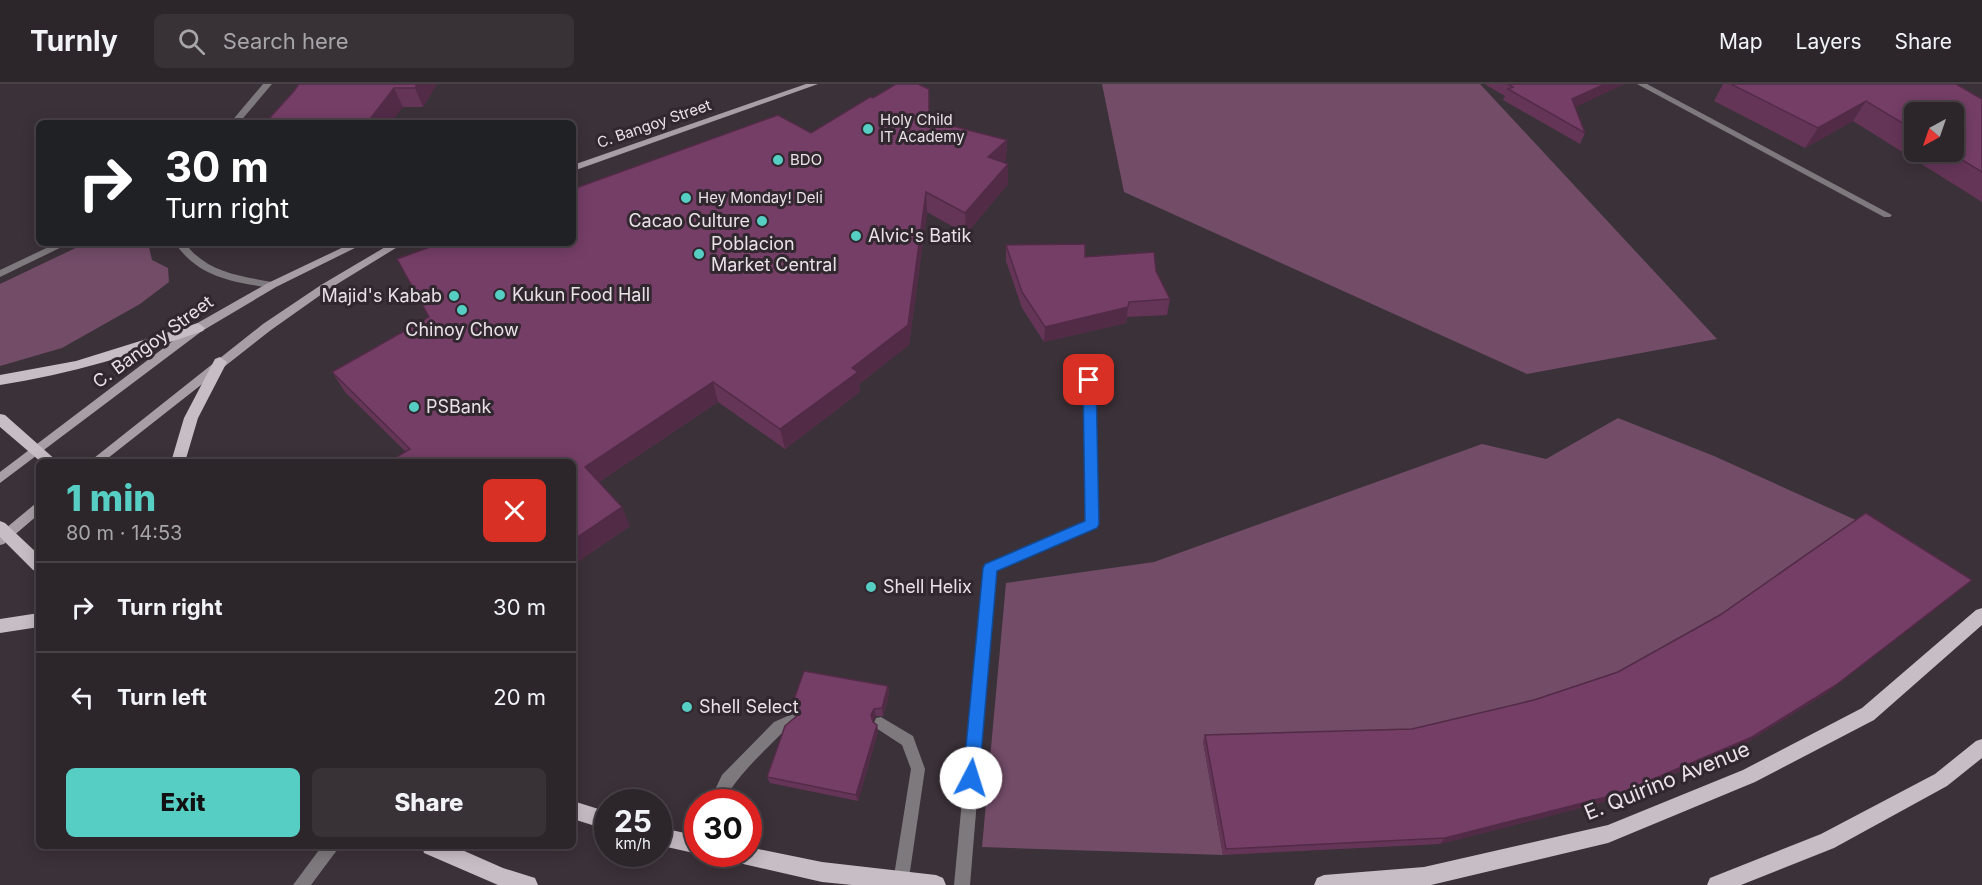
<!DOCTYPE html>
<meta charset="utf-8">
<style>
body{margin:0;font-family:Inter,sans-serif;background:#383136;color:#f1f3f6;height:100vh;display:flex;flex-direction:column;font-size:22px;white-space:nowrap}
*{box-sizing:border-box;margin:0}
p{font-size:20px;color:#a6a5a8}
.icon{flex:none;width:33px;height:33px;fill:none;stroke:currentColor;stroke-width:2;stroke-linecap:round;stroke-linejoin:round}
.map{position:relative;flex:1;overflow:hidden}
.drawer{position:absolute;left:36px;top:375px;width:540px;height:390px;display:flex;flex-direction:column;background:#2c252a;border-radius:9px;box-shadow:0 3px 15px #0003,0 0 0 2px #484247}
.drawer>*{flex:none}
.guide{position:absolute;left:36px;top:36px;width:540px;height:126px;border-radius:9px;box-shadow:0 3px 15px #0003,0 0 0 2px #484247;background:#202124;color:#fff;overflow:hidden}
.needle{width:39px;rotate:220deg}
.buttons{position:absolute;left:1904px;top:18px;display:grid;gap:12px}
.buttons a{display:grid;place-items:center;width:60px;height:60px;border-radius:9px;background:#2c252a;box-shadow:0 3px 15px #0003,0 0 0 2px #484247;font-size:30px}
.speed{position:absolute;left:594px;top:705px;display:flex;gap:12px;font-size:30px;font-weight:700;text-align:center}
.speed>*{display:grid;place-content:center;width:78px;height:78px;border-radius:50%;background:#2c252a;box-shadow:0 3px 15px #0003,0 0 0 2px #484247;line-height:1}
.speed small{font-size:15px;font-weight:400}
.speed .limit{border:9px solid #d22;background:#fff;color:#111}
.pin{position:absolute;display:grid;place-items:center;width:51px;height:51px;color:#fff;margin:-26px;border-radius:12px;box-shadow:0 3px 9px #0006}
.me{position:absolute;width:66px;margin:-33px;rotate:5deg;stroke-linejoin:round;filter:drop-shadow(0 0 4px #0008)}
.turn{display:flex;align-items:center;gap:21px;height:126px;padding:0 30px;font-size:27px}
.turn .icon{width:78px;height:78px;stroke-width:2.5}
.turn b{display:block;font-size:42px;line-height:51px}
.round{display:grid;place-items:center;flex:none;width:63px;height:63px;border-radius:9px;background:#383136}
.overview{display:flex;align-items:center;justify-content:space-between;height:102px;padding:0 30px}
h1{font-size:36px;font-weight:800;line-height:45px;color:#56cec4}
.button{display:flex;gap:12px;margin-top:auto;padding:12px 30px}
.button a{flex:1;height:69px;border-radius:9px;background:#56cec4;color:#111;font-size:24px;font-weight:800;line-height:69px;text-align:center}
.button a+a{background:#383136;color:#f1f3f6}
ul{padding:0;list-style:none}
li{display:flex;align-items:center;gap:18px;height:90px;padding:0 30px;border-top:2px solid #484247}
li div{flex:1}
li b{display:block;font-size:22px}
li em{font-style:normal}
header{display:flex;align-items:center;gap:36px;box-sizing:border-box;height:84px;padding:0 30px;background:#2c252a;border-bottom:2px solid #484247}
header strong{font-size:28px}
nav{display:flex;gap:33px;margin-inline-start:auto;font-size:21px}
.search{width:420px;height:54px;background:#383136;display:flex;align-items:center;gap:15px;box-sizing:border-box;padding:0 21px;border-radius:9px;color:#a6a5a8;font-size:22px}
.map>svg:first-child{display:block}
</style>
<header>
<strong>Turnly</strong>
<div class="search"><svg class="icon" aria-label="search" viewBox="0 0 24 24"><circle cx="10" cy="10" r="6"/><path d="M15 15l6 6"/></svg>Search here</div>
<nav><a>Map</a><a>Layers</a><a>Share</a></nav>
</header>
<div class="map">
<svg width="1982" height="801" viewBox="0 0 1982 801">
<rect width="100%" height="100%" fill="#3b3138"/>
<g fill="#734c68">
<polygon points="1102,0 1480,0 1717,255 1527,290 1124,108"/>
<polygon points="86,159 148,159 152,176 168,184 169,198 140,220 62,264 0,282 0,200"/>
<polygon points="1618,334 1714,372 1858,437 1713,539 1611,595 1408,652 1203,657 1223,771 982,763 1006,499 1154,478 1482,360 1546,375"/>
</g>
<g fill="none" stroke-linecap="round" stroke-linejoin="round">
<g fill="#7e797c" fill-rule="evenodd">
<polygon points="1637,0 1647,0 1892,131 1890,133 1884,133"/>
<path d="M792,630L797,631L799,636C796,644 787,645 781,650C760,671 737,692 723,718H709L722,691L774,638Z"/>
<polygon points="881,633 913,652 925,685 908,801 894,801 893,798 911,685 902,661 876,644 874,639 876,634"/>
<polygon points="322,762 340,762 311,801 293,801"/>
</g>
<g fill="#7e797c" fill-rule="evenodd">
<polygon points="263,0 272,0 239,39 230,39"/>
<polygon points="57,159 70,159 0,193 0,186"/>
<path d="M175,159H185C206,188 239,192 272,198L277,201L272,204C233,198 199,194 175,159Z"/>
<polygon points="1089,292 1095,296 1098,440 1096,443 996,487 970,801 954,801 984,484 985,480 1086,437 1083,296"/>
</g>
<g fill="#a79fa5" fill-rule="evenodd">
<polygon points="806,0 818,0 573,87 573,81"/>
<polygon points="352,159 365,159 276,203 202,247 0,399 0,388 194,241 268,199"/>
<polygon points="392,159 404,159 329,205 271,246 103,378 89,378 263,240 321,201"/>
<polygon points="39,418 39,430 4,460 0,461 0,449 35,420"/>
</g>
<g fill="#c7bdc4" fill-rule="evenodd">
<path d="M198,239L205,244L203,247C136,270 70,290 0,301V291L76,277Z"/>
<polygon points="220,273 227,278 198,334 185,378 171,378 184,334 215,275"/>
<polygon points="0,330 5,331 58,378 41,378 0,343"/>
<polygon points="0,437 5,439 39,471 39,488 33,486 0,453"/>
<polygon points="1982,524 1982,541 1874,636 1755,698 1608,759 1431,801 1314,801 1317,794 1324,791 1424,783 1608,741 1743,686 1862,624 1976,526"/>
<polygon points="39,529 39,543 0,549 0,535"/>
<polygon points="1982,655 1982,674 1947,702 1834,764 1741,801 1707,801 1710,794 1821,750 1935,690 1976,657"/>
<polygon points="573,717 608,728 608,746 573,735"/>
<polygon points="658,743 698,752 698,770 700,770 698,770 658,761"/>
<polygon points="422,762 453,762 503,784 535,794 538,801 498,801 424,769"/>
<polygon points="748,763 822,778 936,791 943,794 946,801 852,801 822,798 730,777 728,770 748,770"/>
</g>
</g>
<g fill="#653558" fill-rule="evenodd">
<polygon points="437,0 423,23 403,23 294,7"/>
<polygon points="1486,0 1624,0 1575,23 1585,49 1580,60 1503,16 1505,12 1486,1"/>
<path d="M1723,0H1956L1982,15V118L1853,37L1805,64L1714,17ZM1914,28L1953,68H1914Z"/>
<polygon points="930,36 1007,56 1006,76 1004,78 1008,100 966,150 927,128 909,261 859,300 860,308 785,365 718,318 599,398 630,442 573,481 573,378 406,368 345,308 332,288 811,49"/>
<polygon points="1006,161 1085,173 1156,187 1170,215 1167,231 1127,233 1126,239 1044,258 1022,224 1006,177"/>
<polygon points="888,602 889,610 883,632 876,632 872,637 877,641 878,648 858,717 770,699 767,693 799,630 794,628 792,621"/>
<polygon points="1828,608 1744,660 1612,716 1440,760 1223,771 1203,657 1205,651 1412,645"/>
</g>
<g fill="#522b47">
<polygon points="417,0 437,0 423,23 415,4"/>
<polygon points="1605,0 1624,0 1567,27 1572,15"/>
<polygon points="394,4 403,23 391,39 367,39"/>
<polygon points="1866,17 1853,37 1805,64 1818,44"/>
<polygon points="1007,56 1006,76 988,93 988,73"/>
<polygon points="1008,80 1008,100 966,150 965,129"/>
<polygon points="926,108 927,128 909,261 859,300 860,308 785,365 780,345 852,284"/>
<polygon points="1128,223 1126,239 1044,258 1045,243"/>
<polygon points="713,298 718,318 593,402 585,383"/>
<polygon points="622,423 630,442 573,481 573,456"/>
<polygon points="1963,504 1828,608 1744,660 1612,716 1440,760 1445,754"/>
<polygon points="888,602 889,610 883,632 882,624"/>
<polygon points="874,625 876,632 872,638 871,631"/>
<polygon points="877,641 878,648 858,717 856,711"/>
</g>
<g fill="#753e66" stroke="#522b47" stroke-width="1.5">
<polygon points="299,0 417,0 415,4 394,4 367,39 265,39 294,7"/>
<polygon points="896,0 918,0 929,5 929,36 1007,56 988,73 1008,80 965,129 926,108 908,241 852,284 858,288 780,345 713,298 585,383 622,423 573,456 573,378 388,378 410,365 332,288 429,233 397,175 441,159 573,159 573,105 778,31 811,49 870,13 873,14"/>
<polygon points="1508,0 1605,0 1572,15 1585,49 1508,5 1513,3"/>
<polygon points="1731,0 1956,0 1982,15 1982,88 1949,68 1953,68 1953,28 1914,28 1914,46 1866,17 1818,44"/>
<polygon points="1085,160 1085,173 1154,168 1156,187 1170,215 1129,218 1128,223 1045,243 1022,208 1006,161"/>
<polygon points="1866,429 1972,496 1836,601 1752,653 1618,710 1445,754 1226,765 1205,651 1412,645 1534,616 1618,588 1720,531"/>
<polygon points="804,587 888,602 882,624 874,625 871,631 873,638 877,641 856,711 767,693 785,642 799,630 797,623 792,621"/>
</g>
<polygon fill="#1a73e8" stroke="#114b97" stroke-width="1.5" points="1089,292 1096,296 1099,440 1097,444 997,487 979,694 977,699 971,702 965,699 963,694 983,484 985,480 1085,437 1083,296"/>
<g fill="#56cec4" stroke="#31272e" stroke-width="2">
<circle cx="868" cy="45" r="6"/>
<circle cx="778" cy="76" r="6"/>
<circle cx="686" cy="114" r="6"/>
<circle cx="762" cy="137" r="6"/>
<circle cx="856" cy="152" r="6"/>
<circle cx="699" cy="170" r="6"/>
<circle cx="500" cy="211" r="6"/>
<circle cx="454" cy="212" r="6"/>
<circle cx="462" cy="226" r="6"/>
<circle cx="414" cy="323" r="6"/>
<circle cx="871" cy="503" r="6"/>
<circle cx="687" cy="623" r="6"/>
</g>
<g text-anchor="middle" stroke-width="6" stroke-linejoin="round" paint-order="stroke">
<g font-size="15" fill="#e8e2e6" stroke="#31272e" text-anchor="start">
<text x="880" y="41">Holy Child<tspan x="880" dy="17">IT Academy</tspan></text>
<text x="790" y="81">BDO</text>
<text x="698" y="119">Hey Monday! Deli</text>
</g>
<g font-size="15" fill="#e8e2e6" stroke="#31272e">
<text transform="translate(654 40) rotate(-19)" y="5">C. Bangoy Street</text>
</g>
<g font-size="18" fill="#e8e2e6" stroke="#31272e" text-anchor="start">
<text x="750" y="143" text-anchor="end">Cacao Culture</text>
<text x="868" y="158">Alvic's Batik</text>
<text x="711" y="166">Poblacion<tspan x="711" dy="21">Market Central</tspan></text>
<text x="512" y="217">Kukun Food Hall</text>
<text x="442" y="218" text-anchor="end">Majid's Kabab</text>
<text x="462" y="252" text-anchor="middle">Chinoy Chow</text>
<text x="426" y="329">PSBank</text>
<text x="883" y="509">Shell Helix</text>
<text x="699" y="629">Shell Select</text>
</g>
<g font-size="18" fill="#e8e2e6" stroke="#31272e">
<text transform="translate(153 258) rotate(-36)" y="6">C. Bangoy Street</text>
</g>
<g font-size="21" fill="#e8e2e6" stroke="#31272e">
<text transform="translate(1667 697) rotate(-22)" y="7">E. Quirino Avenue</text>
</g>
</g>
</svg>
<div class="buttons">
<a><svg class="needle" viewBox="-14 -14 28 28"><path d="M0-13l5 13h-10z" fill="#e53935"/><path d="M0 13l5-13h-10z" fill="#a6a5a8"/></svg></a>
</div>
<div class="speed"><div>25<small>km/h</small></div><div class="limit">30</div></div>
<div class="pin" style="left:1089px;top:296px;background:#d93025"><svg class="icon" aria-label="arrive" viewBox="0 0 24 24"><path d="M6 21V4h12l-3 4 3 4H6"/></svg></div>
<svg class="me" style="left:971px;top:694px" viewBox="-20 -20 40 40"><circle r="19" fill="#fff"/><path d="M0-13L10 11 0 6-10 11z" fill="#1a73e8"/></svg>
<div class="guide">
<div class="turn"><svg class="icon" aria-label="right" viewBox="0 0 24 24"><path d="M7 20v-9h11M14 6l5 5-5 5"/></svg><div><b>30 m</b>Turn right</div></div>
</div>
<section class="drawer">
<div class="overview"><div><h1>1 min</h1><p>80 m · 14:53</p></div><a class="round" style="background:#d93025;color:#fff"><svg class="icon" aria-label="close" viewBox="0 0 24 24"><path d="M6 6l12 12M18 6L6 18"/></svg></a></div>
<ul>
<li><svg class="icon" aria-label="right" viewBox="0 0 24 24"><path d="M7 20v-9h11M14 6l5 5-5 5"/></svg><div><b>Turn right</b></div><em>30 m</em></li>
<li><svg class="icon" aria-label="left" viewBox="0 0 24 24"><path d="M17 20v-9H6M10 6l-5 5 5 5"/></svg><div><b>Turn left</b></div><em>20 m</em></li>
</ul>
<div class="button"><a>Exit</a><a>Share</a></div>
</section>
</div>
